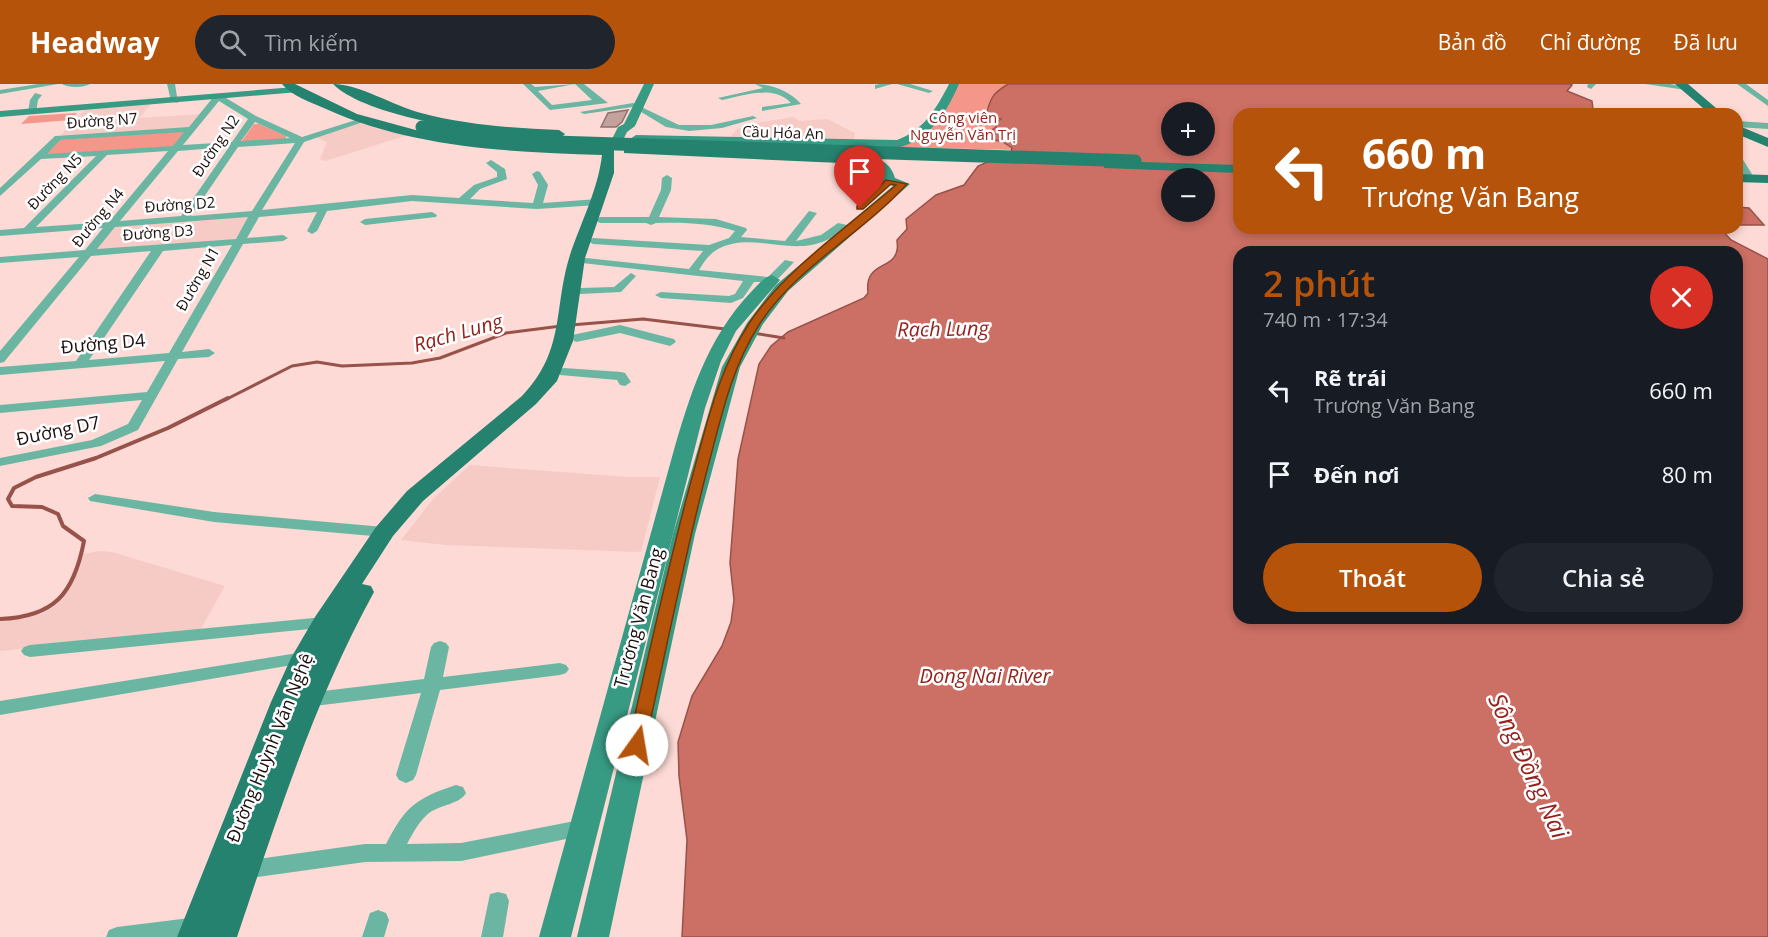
<!DOCTYPE html>
<html lang="vi">
<meta charset="utf-8">
<style>
body{margin:0;font-family:"Open Sans",sans-serif;background:#20242c;color:#f1f3f6;height:100vh;display:flex;flex-direction:column;font-size:22px;white-space:nowrap}
*{box-sizing:border-box;margin:0}
p{font-size:20px;color:#9ea1a6}
.icon{flex:none;width:33px;height:33px;fill:none;stroke:currentColor;stroke-width:2;stroke-linecap:round;stroke-linejoin:round}
.map{position:relative;flex:1;overflow:hidden}
.side{position:absolute;left:1233px;top:162px;width:510px;height:378px;display:flex;flex-direction:column;background:#171b24;border-radius:18px;box-shadow:0 3px 9px #0003}
.side>*{flex:none}
.banner{position:absolute;left:1233px;top:24px;width:510px;height:126px;border-radius:18px;box-shadow:0 3px 9px #0003;background:#b45309;color:#fff;overflow:hidden}
.buttons{position:absolute;left:1161px;top:18px;display:grid;gap:12px}
.buttons a{display:grid;place-items:center;width:54px;height:54px;border-radius:50%;background:#171b24;box-shadow:0 3px 9px #0003;font-size:30px}
.pin{position:absolute;display:grid;place-items:center;width:51px;height:51px;color:#fff;margin:-62px -26px;border-radius:50% 50% 50% 0;rotate:-45deg;box-shadow:0 0 6px #0007}
.pin .icon{rotate:45deg}
.me{position:absolute;width:66px;margin:-33px;rotate:13deg;stroke-linejoin:round;filter:drop-shadow(0 0 4px #0008)}
.turn{display:flex;align-items:center;gap:21px;height:126px;padding:0 30px;font-size:27px}
.turn .icon{width:78px;height:78px;stroke-width:2.5}
.turn b{display:block;font-size:42px;line-height:51px}
.round{display:grid;place-items:center;flex:none;width:63px;height:63px;border-radius:32px;background:#20242c}
.head{display:flex;align-items:center;justify-content:space-between;height:102px;padding:0 30px}
h1{font-size:36px;font-weight:600;line-height:45px;color:#b45309}
.primary-button{display:flex;gap:12px;margin-top:auto;padding:12px 30px}
.primary-button a{flex:1;height:69px;border-radius:36px;background:#b45309;color:#fff;font-size:24px;font-weight:600;line-height:69px;text-align:center}
.primary-button a+a{background:#20242c;color:#f1f3f6}
ul{padding:0;list-style:none}
li{display:flex;align-items:center;gap:18px;height:84px;padding:0 30px}
li div{flex:1}
li b{display:block;font-size:22px}
li em{font-style:normal}
header{display:flex;align-items:center;gap:36px;box-sizing:border-box;height:84px;padding:0 30px;background:#b45309;color:#fff}
header strong{font-size:28px}
nav{display:flex;gap:33px;margin-inline-start:auto;font-size:21px}
.search{width:420px;height:54px;background:#20242c;display:flex;align-items:center;gap:15px;box-sizing:border-box;padding:0 21px;border-radius:33px;color:#9ea1a6;font-size:22px}
.map>svg:first-child{display:block}
</style>
<header>
<strong>Headway</strong>
<div class="search"><svg class="icon" aria-label="search" viewBox="0 0 24 24"><circle cx="10" cy="10" r="6"/><path d="M15 15l6 6"/></svg>Tìm kiếm</div>
<nav><a>Bản đồ</a><a>Chỉ đường</a><a>Đã lưu</a></nav>
</header>
<div class="map">
<svg width="1768" height="853" viewBox="0 0 1768 853">
<rect width="100%" height="100%" fill="#fddad5"/>
<g fill="#f6cbc5">
<polygon points="151,20 139,34 202,30 190,44 61,51 86,25"/>
<polygon points="794,33 799,37 827,35 855,49 854,56 730,53 737,45 751,43 756,47 764,47 755,39"/>
<polygon points="362,37 411,50 325,77 320,75 327,58 313,52"/>
<polygon points="251,131 236,156 92,168 114,142"/>
<polygon points="470,381 627,393 660,393 641,468 445,461 401,456 433,415"/>
<polygon points="101,467 112,468 225,502 199,548 0,567 0,535 24,535 43,529 57,521 82,470"/>
</g>
<g fill="#f5968a">
<polygon points="957,0 1008,0 982,30 1001,35 995,39 996,43 988,56 1003,58 1013,66 901,63 926,50 944,29"/>
<polygon points="77,29 70,36 21,40 29,32"/>
<polygon points="254,40 259,40 286,52 286,55 241,58"/>
<polygon points="189,46 174,63 41,72 58,56"/>
</g>
<g fill="#cc6f64" stroke="#97524a" stroke-width="1.5" fill-rule="evenodd">
<path d="M1008,0H1570L1572,1L1567,7L1592,17L1593,25L1601,30H1239V144H1720L1731,156L1768,175V853H682L687,756L679,692L678,658L692,612L722,562L731,538L734,516L730,479L738,375L759,280L771,262L788,248L864,214L868,209C864,177 894,186 897,166C898,163 897,159 897,156L907,145L906,135L936,111L964,101L978,82L1011,68L1012,64L1003,58L982,53L996,43L995,39L1001,35L982,30L987,27C992,11 994,9 1008,0ZM1172,28H1204V62H1172ZM1172,94H1204V128H1172ZM1239,168H1737V534H1239Z"/>
<polygon points="1737,123 1749,124 1764,141 1739,141"/>
</g>
<g fill="none" stroke-linecap="round" stroke-linejoin="round">
<g stroke="#97524a" stroke-width="3">
<polyline points="571,241 643,235 725,245"/>
<polyline points="753,249 784,254"/>
<polyline points="225,316 292,282 317,278 342,282 412,279 440,274 506,249 561,242"/>
</g>
<path stroke="#97524a" stroke-width="4" d="M0,535C55,533 74,509 84,457L63,442L58,430L42,423L12,422L8,415L14,404L36,393L96,374L168,344L228,314"/>
</g>
<polygon fill="#c3a29d" stroke="#8f706c" stroke-width="1.5" points="628,26 622,38 616,43 601,43 608,29"/>
<g fill="none" stroke-linecap="round" stroke-linejoin="round">
<g fill="#6bb6a2" fill-rule="evenodd">
<polygon points="38,0 58,0 0,10 0,6"/>
<path d="M62,0H90C84,4 68,4 62,0Z"/>
<polygon points="167,0 175,0 178,19 171,17"/>
<polygon points="523,0 531,0 535,3 575,0 538,7 552,21 592,16 575,0 584,0 608,19 550,26"/>
<path d="M755,0C772,0 790,7 801,20L762,27V23L791,19C773,0 744,12 722,16L718,14L763,4Z"/>
<polygon points="880,0 892,0 875,5 875,1"/>
<polygon points="897,0 910,0 933,7 929,9"/>
<polygon points="1588,0 1596,0 1591,5 1587,3"/>
<polygon points="1645,0 1670,0 1690,4 1686,6"/>
<polygon points="1737,0 1746,0 1768,16 1768,22"/>
<polygon points="35,9 42,11 38,16 36,28 32,30 28,28 30,16"/>
<path d="M215,11H221L256,32L302,53L362,34L369,36L304,58L262,126L412,111L459,114L474,101L497,93V88L486,79L491,76L505,85L507,95L480,105L470,115L533,119L538,101L532,90L537,87L540,88L548,101L543,119L598,115L603,118L598,121L537,125L412,117L327,127L317,147L312,150L307,147L317,128L259,133L247,154L283,151L288,154L283,157L243,160L182,268L209,265L215,269L209,273L178,275L138,346L101,362L0,382V374L92,356L128,340L142,316L0,329V321L147,308L165,277L0,291V283L76,277L151,167L91,172L4,278L0,279V267L79,173L0,179V173L85,166L103,144L0,152V146L24,144L96,72L41,75L0,112V104L55,52L189,43ZM219,17L248,35L232,58L183,61ZM255,38L290,54L241,57ZM184,48L173,62L47,70L60,56ZM295,59L252,127L191,132L238,63ZM229,63L181,132L120,137L178,67ZM168,67L109,138L36,143L107,71ZM248,133L236,155L97,165L115,143ZM232,161L169,269L89,276L163,167Z"/>
<polygon points="633,19 679,41 711,41 753,32 757,34 722,44 689,47 666,43 633,23 584,30 580,28"/>
<polygon points="1737,37 1768,39 1768,45 1737,43"/>
<polygon points="1737,70 1740,71 1752,90 1750,92 1742,90 1737,81"/>
<path d="M667,91L672,94L671,106L659,133L716,135L746,144L747,146L741,153L785,157L809,127L817,129L796,157L821,151L838,139L847,141C805,185 758,143 718,165C710,169 704,178 699,186L768,193L785,176L794,178L775,198H754L743,214L731,219L661,214L655,211L661,208L729,212L735,210L743,197L582,179V175L586,174L689,185L703,167L593,160L588,157L593,154L709,161L729,154L735,147C709,139 683,138 656,139L651,141L646,139H600L595,136L600,133H649L661,106L662,94Z"/>
<polygon points="432,128 437,131 436,133 365,141 360,138 365,135"/>
<polygon points="631,189 636,192 621,208 580,210 574,207 580,204 614,203"/>
<polygon points="620,241 674,255 676,258 670,262 620,249 576,258 570,254 572,251"/>
<polygon points="564,284 621,288 625,289 631,298 625,302 620,301 617,296 560,291 560,285"/>
<polygon points="95,410 214,428 384,443 392,448 384,453 214,438 90,417 88,414"/>
<polygon points="324,533 330,535 332,539 330,543 30,573 24,571 21,567 24,563 30,561"/>
<polygon points="440,557 446,559 449,563 443,593 560,579 566,581 569,585 566,589 560,591 440,606 416,691 413,696 406,699 399,696 396,691 421,609 306,623 300,621 297,616 300,611 306,609 424,595 431,563 434,559"/>
<polygon points="304,568 310,570 313,574 310,578 0,631 0,617"/>
<path d="M456,701L463,703L466,709C460,720 440,721 429,729C419,737 413,749 407,760L461,759L585,735L592,737L595,743L592,749L585,751L461,777L365,778L243,795L236,792L232,786L236,780L243,777L365,760H386C405,723 416,714 456,701Z"/>
<polygon points="498,808 506,810 509,817 503,853 481,853 490,810"/>
<polygon points="378,826 386,829 389,836 384,853 362,853 370,829"/>
<polygon points="198,833 206,836 209,843 206,850 198,853 106,853 109,846 117,843"/>
</g>
<g fill="#379a83" fill-rule="evenodd">
<polygon points="644,0 654,0 635,42 627,48 622,58 614,58 612,55 618,43 624,40"/>
<path d="M949,0H959C946,29 931,55 898,64L636,59L630,55L636,51L897,56C924,46 936,25 949,0Z"/>
<polygon points="295,3 299,4 299,8 0,33 0,27"/>
<path d="M858,68C874,72 891,77 895,94L910,100L788,207L763,240L740,283L695,450L609,853H577L673,450L722,283L747,239L776,201L893,102L884,100C876,81 873,81 854,75L852,72Z"/>
<path d="M772,191L780,196L736,247L721,277L705,324L571,853H539L672,373C689,313 707,254 751,208C757,202 763,194 772,191Z"/>
</g>
<g fill="#24826e" fill-rule="evenodd">
<path d="M282,0H295L357,30L423,48L496,58L614,65V89L585,174L573,257L557,297L536,320L423,417L393,452L362,500L371,502L374,508C314,617 277,735 237,853H177L271,618L291,574L315,533L376,443L407,407L522,312C566,266 553,225 570,171C581,138 598,106 602,71C508,68 413,64 326,25C311,18 293,13 282,0Z"/>
<path d="M333,0C359,0 394,22 421,29C466,41 513,44 559,46L565,50C558,58 537,53 526,52C479,48 366,33 333,0Z"/>
<polygon points="1675,0 1688,0 1723,30 1710,30"/>
<polygon points="1737,41 1768,54 1768,63 1737,50"/>
<polygon points="629,62 840,71 858,68 865,72 863,75 840,79 624,69 624,63"/>
<polygon points="1109,77 1239,81 1239,89 1104,84 1104,78"/>
<polygon points="1737,90 1768,91 1768,99 1737,98"/>
</g>
<polyline stroke="#24826e" stroke-width="13" points="422,43 524,57 1135,77"/>
</g>
<path fill="#b45309" stroke="#753606" stroke-width="1.5" d="M886,96L907,100C862,150 796,183 759,241C730,286 720,339 706,390C683,480 665,571 645,661L643,666H630L628,661C649,569 669,477 694,386C708,335 720,283 750,238C786,185 848,143 896,101L891,100L863,125H857V122Z"/>
<g text-anchor="middle" stroke-width="5" stroke-linejoin="round" paint-order="stroke">
<g font-size="15" fill="#95241f" stroke="#fff">
<text x="963" y="39">Công viên<tspan x="963" dy="17">Nguyễn Văn Trị</tspan></text>
</g>
<g font-size="15" fill="#1c100f" stroke="#fff">
<text transform="translate(102 37) rotate(-4)" y="5">Đường N7</text>
<text transform="translate(783 49) rotate(2)" y="5">Cầu Hóa An</text>
<text transform="translate(216 62) rotate(-56)" y="5">Đường N2</text>
<text transform="translate(55 98) rotate(-46)" y="5">Đường N5</text>
<text transform="translate(180 121) rotate(-4)" y="5">Đường D2</text>
<text transform="translate(98 134) rotate(-50)" y="5">Đường N4</text>
<text transform="translate(158 149) rotate(-4)" y="5">Đường D3</text>
<text transform="translate(198 195) rotate(-60)" y="5">Đường N1</text>
</g>
<g font-size="18" fill="#1c100f" stroke="#fff">
<text transform="translate(103 260) rotate(-5)" y="6">Đường D4</text>
<text transform="translate(58 347) rotate(-12)" y="6">Đường D7</text>
<text transform="translate(639 534) rotate(-75)" y="6">Trương Văn Bang</text>
<text transform="translate(270 664) rotate(-68)" y="6">Đường Huỳnh Văn Nghệ</text>
</g>
<g font-size="20" font-style="italic" fill="#93221d" stroke="#fff">
<text transform="translate(943 245) rotate(-1)" y="7">Rạch Lung</text>
<text transform="translate(458 249) rotate(-16)" y="7">Rạch Lung</text>
<text x="985" y="599">Dong Nai River</text>
</g>
<g font-size="24" font-style="italic" fill="#93221d" stroke="#fff">
<text transform="translate(1528 682) rotate(65)" y="8">Sông Đồng Nai</text>
</g>
</g>
</svg>
<div class="buttons">
<a>+</a>
<a>−</a>
</div>
<div class="pin" style="left:860px;top:124px;background:#d93025"><svg class="icon" aria-label="arrive" viewBox="0 0 24 24"><path d="M6 21V4h12l-3 4 3 4H6"/></svg></div>
<svg class="me" style="left:637px;top:661px" viewBox="-20 -20 40 40"><circle r="19" fill="#fff"/><path d="M0-13L10 11 0 6-10 11z" fill="#b45309"/></svg>
<div class="banner">
<div class="turn"><svg class="icon" aria-label="left" viewBox="0 0 24 24"><path d="M17 20v-9H6M10 6l-5 5 5 5"/></svg><div><b>660 m</b>Trương Văn Bang</div></div>
</div>
<section class="side">
<div class="head"><div><h1>2 phút</h1><p>740 m · 17:34</p></div><a class="round" style="background:#d93025;color:#fff"><svg class="icon" aria-label="close" viewBox="0 0 24 24"><path d="M6 6l12 12M18 6L6 18"/></svg></a></div>
<ul>
<li><svg class="icon" aria-label="left" viewBox="0 0 24 24"><path d="M17 20v-9H6M10 6l-5 5 5 5"/></svg><div><b>Rẽ trái</b><p>Trương Văn Bang</p></div><em>660 m</em></li>
<li><svg class="icon" aria-label="arrive" viewBox="0 0 24 24"><path d="M6 21V4h12l-3 4 3 4H6"/></svg><div><b>Đến nơi</b></div><em>80 m</em></li>
</ul>
<div class="primary-button"><a>Thoát</a><a>Chia sẻ</a></div>
</section>
</div>
